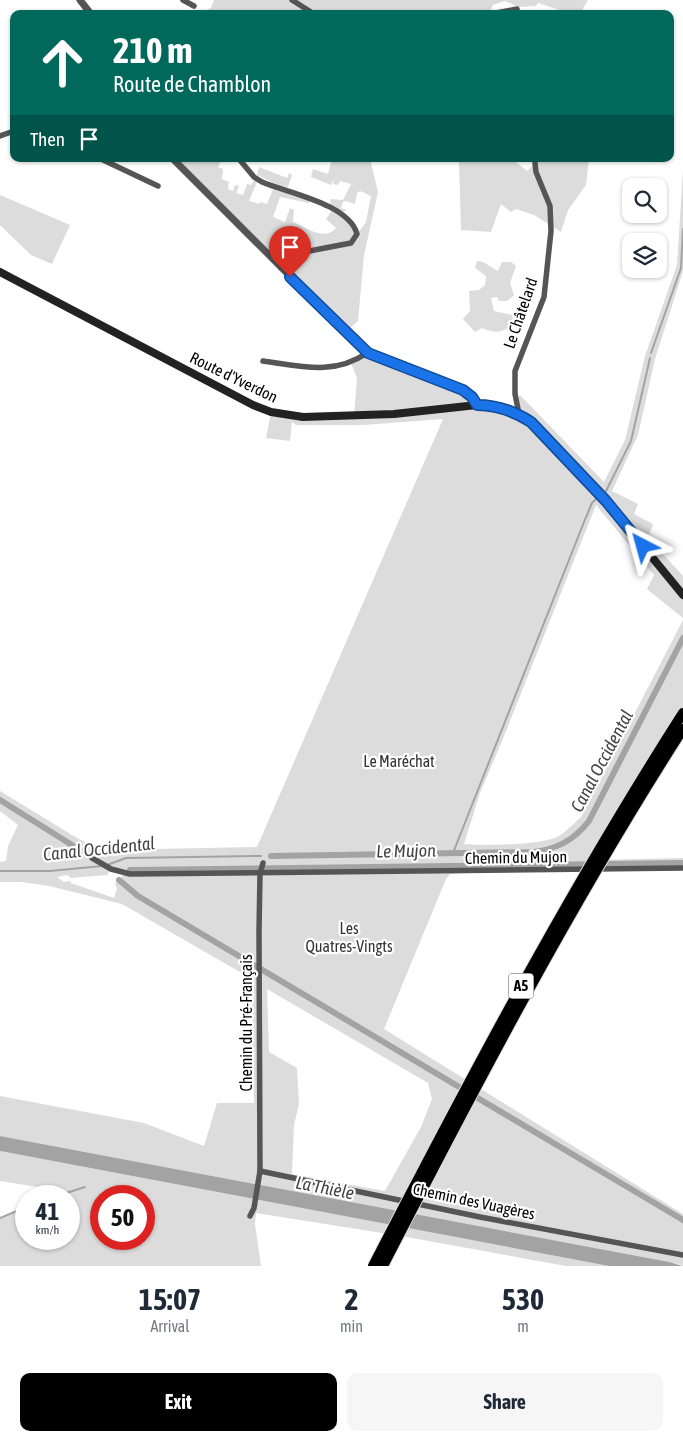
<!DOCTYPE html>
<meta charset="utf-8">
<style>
body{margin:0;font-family:"Asap Condensed",sans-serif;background:#f6f6f7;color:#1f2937;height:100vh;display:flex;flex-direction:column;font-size:19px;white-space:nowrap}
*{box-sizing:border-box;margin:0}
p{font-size:16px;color:#747a83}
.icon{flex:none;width:28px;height:28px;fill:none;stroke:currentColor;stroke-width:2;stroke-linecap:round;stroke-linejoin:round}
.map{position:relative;height:1266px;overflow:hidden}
.drawer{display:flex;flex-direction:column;background:#fff;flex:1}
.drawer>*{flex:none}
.banner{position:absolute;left:10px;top:10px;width:664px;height:152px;border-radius:10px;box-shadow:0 1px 4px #0004;background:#00695c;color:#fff;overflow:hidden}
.buttons{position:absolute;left:622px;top:178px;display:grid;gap:10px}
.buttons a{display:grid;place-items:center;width:45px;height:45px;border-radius:10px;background:#fff;box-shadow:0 1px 4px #0004;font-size:25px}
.speed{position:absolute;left:15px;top:1185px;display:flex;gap:10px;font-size:25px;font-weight:700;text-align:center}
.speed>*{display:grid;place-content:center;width:65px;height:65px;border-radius:50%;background:#fff;box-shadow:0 1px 4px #0004;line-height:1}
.speed small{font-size:12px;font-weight:400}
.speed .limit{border:8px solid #d22;background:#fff;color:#111}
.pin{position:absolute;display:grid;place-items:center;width:42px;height:42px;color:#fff;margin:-51px -21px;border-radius:50% 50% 50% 0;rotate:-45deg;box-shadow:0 0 5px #0007}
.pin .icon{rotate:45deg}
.me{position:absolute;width:55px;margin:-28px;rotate:321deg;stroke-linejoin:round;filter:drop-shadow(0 0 4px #0008)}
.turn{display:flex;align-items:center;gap:18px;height:105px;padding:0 20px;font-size:22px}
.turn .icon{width:65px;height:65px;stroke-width:2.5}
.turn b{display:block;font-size:35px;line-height:42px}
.then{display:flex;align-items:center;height:48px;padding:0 20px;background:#0003;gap:10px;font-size:19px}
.eta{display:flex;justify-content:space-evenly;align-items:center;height:85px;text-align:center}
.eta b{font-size:30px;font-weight:700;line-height:35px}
.primary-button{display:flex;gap:10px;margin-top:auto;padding:10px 20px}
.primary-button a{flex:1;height:58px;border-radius:10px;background:#000;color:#fff;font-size:20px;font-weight:700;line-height:58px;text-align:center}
.primary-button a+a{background:#f6f6f7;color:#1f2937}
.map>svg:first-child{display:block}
</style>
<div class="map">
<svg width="683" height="1266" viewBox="0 0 683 1266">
<rect width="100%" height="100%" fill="#fff"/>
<g fill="#dcdcdc" fill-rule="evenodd">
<polygon points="214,0 291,0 313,14 196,14 211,8"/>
<polygon points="293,0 588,0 580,14 569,13 538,3 536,6 519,7 505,1 493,5 490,12 484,14 315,14"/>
<path d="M173,159H222L218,167L223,169L222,179L229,182L228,189L233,191L235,185L239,186L236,193L243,195L247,184L251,185L254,180L257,182L249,201L259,204L260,202L267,204L274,187L311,199L309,203L280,197L273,217L285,222L290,208L294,210L293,222C306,227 324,242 336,228L326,219L333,209L349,221L358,233L366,222L371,196L360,191L357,193L355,204L346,201L343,202L341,208L347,210L341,212L330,204L331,199L343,200L351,184L340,181L338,185L333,184L334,179L331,185L311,177L313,169L328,174L332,159H370L378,192L364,255L358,321L345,333Z"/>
<polygon points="455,159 512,159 527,171 540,159 589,159 586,185 568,210 561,232 534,215 516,209 511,212 501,204 491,232 461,230 459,161"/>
<polygon points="259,167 287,178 289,173 292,175 288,187 280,186 257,175"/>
<path d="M683,170V271L655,359L638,435L612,491L638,504L634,514L653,524L648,538L683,576V618L647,589L654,575L596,505L502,741L480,793L464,844C483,846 540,845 557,837C566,832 573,824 581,817L683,620V709L593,860L683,858V868L586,866L450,874L446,879L384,1029L683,1214V1265L0,1136V1096L144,1123L204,1146L217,1103H254L252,979L122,904L49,886L21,882H0V862L6,861L8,846L18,825L0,811V791L77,838L102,850L257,847L443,419L363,425H296L292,422L290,441L266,438L271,412L354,416L357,378L351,363L367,353L463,390L477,405L519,414L516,400L520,395L604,482L625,440L645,356L677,265ZM111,869L124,874L115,884L117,888L114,898L71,883L70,881L64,882L57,877L67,875L71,878L107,875ZM267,989L428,1083L432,1099L421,1127L385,1191L292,1174L294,1125L299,1104L297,1068L269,1052Z"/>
<polygon points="0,195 70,225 52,264 31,255 0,225"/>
<path d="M477,261L483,262L498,271L502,262H511L516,266L510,283L514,295L507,301H499L497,297L491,298L494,311L512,315L514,324C501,333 496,334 482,328L475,332L463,319L470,311L469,291L479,290L485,285L486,276L475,268Z"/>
<path d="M0,1151L609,1266H566L401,1236L256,1213L255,1224L261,1266H0V1218L26,1207V1239H69V1196H57L69,1192L0,1181ZM101,1196H144V1239H101Z"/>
</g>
<polygon fill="#a3a3a3" points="0,1136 669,1262 683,1266 609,1266 0,1151"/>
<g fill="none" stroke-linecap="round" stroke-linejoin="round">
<g stroke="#a3a3a3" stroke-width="2">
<polyline points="651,353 681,268 683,229"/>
<polyline points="606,491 631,441 650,358"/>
<polyline points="453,853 584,522 592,503 596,499"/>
<polyline points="107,865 126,858 261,856"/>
<polyline points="0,871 50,871 102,866"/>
<polyline points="57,1196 85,1187"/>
<polyline points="0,1218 26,1207"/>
</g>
<g stroke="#a3a3a3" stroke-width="6">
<polyline points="0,800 88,855"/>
<path d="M271,856L534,852C557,849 574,840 589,821L683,638"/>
<polyline points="130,870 683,863"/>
<polyline points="119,880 138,896 683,1220"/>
</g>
<g stroke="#555" stroke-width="5.5">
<polyline points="183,0 194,6"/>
<polyline points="292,0 314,14"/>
<polyline points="491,14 517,9"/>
<polyline points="0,136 14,131"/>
<polyline points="101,159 158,186"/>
<path d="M239,159L254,177L262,182C288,193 349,204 357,234L351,243L294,254L283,261L281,268"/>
<path d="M263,361C301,366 333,376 367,353"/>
<polyline points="519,414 515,394 515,371 544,297 551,231 550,206 536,172 535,163"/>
<polyline points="92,858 111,869 130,874 683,868"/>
<polyline points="260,1171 480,1217 683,1255"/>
<polyline points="250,1216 254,1208 260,1171 259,931 260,874 263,863"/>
</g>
<g stroke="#555" stroke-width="7">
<polyline points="80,0 91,14"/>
<polyline points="173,159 367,353 463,390 473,397 477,405"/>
</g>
<polyline stroke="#222" stroke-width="8" points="0,272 253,405 271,412 303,417 394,414 477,405 489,405 510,410 531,422 547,437 606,501 683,595"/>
<defs>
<g id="motorway-bridge">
<path d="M373,1266C470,1078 569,891 683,713"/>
<path d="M383,1266C477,1083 572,902 683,729"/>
</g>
</defs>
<use href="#motorway-bridge" stroke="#dbdbdb" stroke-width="12" stroke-linecap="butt"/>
<use href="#motorway-bridge" stroke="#000" stroke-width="10"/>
</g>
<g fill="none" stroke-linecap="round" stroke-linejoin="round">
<defs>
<path id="route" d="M290,277L368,353L463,390L472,397L477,405C498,405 514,411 531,422L606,501L643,546"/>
</defs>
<use href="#route" stroke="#114b97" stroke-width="12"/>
<use href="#route" stroke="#1a73e8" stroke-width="9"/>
</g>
<g text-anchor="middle" stroke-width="4.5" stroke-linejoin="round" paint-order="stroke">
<rect fill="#fff" stroke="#4c4c4c" stroke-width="1" x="508.5" y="973.5" width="25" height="25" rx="4"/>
<g font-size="15" font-weight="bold" fill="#000">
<text x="521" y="991">A5</text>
</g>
<g font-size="16" fill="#000" stroke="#fff">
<text transform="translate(520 313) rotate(-71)" y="6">Le Châtelard</text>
<text transform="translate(234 377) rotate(26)" y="6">Route d'Yverdon</text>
<text transform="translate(516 857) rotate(-1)" y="6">Chemin du Mujon</text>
<text transform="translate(246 1023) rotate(-90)" y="6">Chemin du Pré-Français</text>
<text transform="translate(474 1201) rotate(12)" y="6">Chemin des Vuagères</text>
</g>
<g font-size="16" fill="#333" stroke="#fff">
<text x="399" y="767">Le Maréchat</text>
<text x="349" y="934">Les<tspan x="349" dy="18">Quatres-Vingts</tspan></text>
</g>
<g font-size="18" font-style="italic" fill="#444" stroke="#fff">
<text transform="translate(602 761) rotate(-62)" y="6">Canal Occidental</text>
<text transform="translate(99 849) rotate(-6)" y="6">Canal Occidental</text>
<text transform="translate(406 851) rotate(-1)" y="6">Le Mujon</text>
<text transform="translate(325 1188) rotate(11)" y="6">La Thièle</text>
</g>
</g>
</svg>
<div class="buttons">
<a><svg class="icon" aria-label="search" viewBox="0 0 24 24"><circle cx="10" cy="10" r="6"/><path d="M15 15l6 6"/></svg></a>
<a><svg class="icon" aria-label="layers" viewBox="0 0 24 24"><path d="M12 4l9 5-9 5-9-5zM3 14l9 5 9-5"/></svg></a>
</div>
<div class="speed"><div>41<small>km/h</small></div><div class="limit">50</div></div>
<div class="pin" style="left:290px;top:277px;background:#d93025"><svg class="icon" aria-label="arrive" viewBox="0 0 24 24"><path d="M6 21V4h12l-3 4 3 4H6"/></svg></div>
<svg class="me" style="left:643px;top:546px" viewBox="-20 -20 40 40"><path d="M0-17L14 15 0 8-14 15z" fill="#1a73e8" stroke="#fff" stroke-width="4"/></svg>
<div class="banner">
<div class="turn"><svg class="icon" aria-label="ahead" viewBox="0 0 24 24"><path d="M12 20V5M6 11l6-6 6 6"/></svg><div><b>210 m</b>Route de Chamblon</div></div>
<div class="then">Then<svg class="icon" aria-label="arrive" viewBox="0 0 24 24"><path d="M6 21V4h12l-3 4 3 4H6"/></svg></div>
</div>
</div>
<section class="drawer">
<div class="eta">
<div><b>15:07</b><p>Arrival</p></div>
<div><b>2</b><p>min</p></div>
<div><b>530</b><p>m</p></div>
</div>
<div class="primary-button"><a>Exit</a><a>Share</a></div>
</section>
